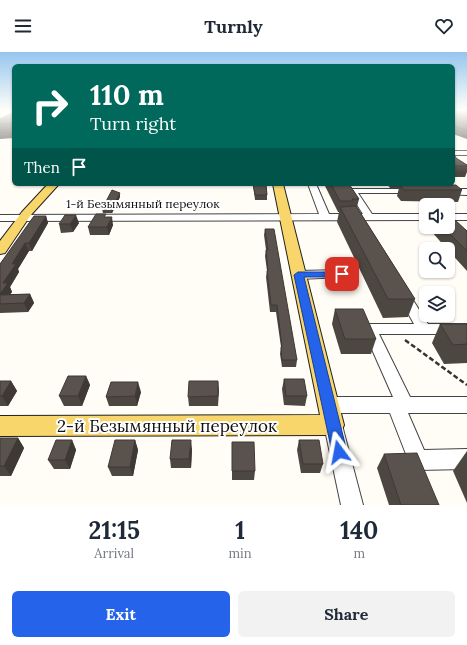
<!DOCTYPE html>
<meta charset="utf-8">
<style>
body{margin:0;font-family:Lora,serif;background:#f2f2f3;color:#1f2937;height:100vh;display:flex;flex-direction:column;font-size:15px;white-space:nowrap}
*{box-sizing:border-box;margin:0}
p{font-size:13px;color:#747a83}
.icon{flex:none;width:22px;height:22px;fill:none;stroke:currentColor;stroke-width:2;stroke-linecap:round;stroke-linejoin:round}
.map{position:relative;height:453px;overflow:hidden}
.panel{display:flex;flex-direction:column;background:#fff;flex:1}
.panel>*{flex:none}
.top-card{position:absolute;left:12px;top:12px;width:443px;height:122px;border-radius:6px;box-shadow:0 1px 3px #0004;background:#00695c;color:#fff;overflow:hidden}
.fabs{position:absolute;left:419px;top:146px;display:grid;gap:8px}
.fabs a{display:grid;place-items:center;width:36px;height:36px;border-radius:6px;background:#fff;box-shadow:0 1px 3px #0004;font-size:20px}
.pin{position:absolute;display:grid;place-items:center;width:34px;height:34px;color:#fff;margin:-17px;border-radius:8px;box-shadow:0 2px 6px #0006}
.me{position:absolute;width:44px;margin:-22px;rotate:347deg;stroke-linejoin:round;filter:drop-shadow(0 0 3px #0008)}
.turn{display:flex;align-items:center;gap:14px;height:84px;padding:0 12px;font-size:18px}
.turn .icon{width:52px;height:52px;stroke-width:2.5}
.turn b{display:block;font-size:28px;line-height:34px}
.then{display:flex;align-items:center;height:38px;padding:0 12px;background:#0003;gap:8px;font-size:15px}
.eta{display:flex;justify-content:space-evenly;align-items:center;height:68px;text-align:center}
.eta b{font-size:24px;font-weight:800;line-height:28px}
.button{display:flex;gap:8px;margin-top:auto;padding:8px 12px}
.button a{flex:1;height:46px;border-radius:6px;background:#2563eb;color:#fff;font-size:16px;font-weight:800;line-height:46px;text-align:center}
.button a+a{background:#f2f2f3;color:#1f2937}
header{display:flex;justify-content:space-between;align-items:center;height:52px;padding:0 12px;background:#fff;font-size:18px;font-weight:800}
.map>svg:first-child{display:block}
</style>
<header><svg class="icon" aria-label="menu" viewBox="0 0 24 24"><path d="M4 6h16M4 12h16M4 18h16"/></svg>Turnly<svg class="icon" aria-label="heart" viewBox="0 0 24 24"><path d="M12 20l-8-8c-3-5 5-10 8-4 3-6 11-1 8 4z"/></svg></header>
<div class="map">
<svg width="467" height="453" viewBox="0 0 467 453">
<rect width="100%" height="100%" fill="#fffdf5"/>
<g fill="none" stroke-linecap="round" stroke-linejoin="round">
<defs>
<g id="minor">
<rect x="453" y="99" width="14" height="4"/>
<polygon points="308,132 316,132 329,162 363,162 348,139 349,137 417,137 418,139 417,141 358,141 372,162 426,162 426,168 0,169 0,163 319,162"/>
<polygon points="446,137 467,137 467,143 443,142 442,140 443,138"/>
<rect x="448" y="162" width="19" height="6"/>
<polygon points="342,218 346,219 348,222 346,225 298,227 294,226 292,223 294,220 298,219"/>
<polygon points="404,239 408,240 428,272 467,272 467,282 379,282 410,345 467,345 467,361 408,361 424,398 467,397 467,417 418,418 411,415 390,361 329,361 323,358 320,353 323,348 329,345 393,345 363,277 365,273 370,272 414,272 398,243 400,240"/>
<polygon points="333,365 339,367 342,373 363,453 341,453 324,373 327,367"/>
</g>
<g id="major">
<polygon points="48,132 59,132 30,164 5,201 0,202 0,189 22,160"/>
<polygon points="273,132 283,132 344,373 341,380 333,383 0,384 0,364 320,363"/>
</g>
</defs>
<use href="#minor" stroke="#444" stroke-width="2"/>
<use href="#major" stroke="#222" stroke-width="2"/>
<polyline stroke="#333" stroke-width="1" stroke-dasharray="2 1" stroke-linecap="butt" points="0,59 3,58"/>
<polyline stroke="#333" stroke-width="2.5" stroke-dasharray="5 2.5" stroke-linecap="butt" points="405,288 467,333"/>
<use href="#minor" fill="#fff" fill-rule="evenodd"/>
<use href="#major" fill="#f9d66b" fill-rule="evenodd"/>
</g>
<g fill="#4d4742">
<polygon points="453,58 467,58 467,87 453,82"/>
<polygon points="14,60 14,86 0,87 0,78 12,78 0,78 0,67"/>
<polygon points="453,102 456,106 467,113 467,120 465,125 453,125"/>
<polygon points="253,132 266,132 267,143 267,148 255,148"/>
<polygon points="324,132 349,132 359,147 357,155 415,247 408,265 383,266 337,170 339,160 338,160"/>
<polygon points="387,132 444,132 443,133 462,138 458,150 401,149 397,144 399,136 390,136"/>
<polygon points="120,145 112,161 103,161 102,157"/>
<polygon points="46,164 48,171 32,199 29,199 18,217 19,220 10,235 12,240 10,242 30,242 34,251 28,260 0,261 0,212"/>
<polygon points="106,165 113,173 109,183 90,183 88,175"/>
<polygon points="79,171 73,180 61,181 59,172"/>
<polygon points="433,175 448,175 467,179 467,219 448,198 448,197 447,197 431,179"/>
<polygon points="265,177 297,308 296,315 282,315 280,302 281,295 276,260 270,260 266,225 267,219 265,204 266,198 264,183"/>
<polygon points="335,257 376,287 371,302 341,302 332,272"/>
<polygon points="440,272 467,272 467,311 444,312 432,291"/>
<polygon points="86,324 90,333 82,354 64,354 59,344"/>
<polygon points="284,327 307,344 305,354 284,353 282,337"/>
<polygon points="0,329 11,329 17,339 8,354 0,354"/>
<polygon points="218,329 218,354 189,354 188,345"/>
<polygon points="141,340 137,354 109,354 106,345"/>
<polygon points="18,386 24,396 11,424 0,424 0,387"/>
<polygon points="72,388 76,398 70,417 54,417 48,408"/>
<polygon points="135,388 138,398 133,424 112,424 108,415"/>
<polygon points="299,388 323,412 320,421 301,421 297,398"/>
<polygon points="232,390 255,419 254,428 232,428"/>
<polygon points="192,397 191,416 171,416 170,407"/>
<polygon points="467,399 467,451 453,419"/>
<polygon points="384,402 439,453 389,453 377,416"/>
</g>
<g fill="#3f3936">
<polygon points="120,141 120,145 112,161 111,157"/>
<polygon points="76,163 79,171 73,180 70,172"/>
<polygon points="46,164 48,171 32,199 29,191"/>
<polygon points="112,165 113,173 109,183 107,175"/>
<polygon points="25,191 29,199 18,217 19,220 10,235 12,240 4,251 0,242 3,231 12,212"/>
<polygon points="30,242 34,251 28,260 24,251"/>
<polygon points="86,324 90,333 82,354 78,344"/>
<polygon points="11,329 17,339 8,354 2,344"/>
<polygon points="218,329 219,338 218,354"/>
<polygon points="138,330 141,340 137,354 135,344"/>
<polygon points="18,386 24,396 11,424 4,414"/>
<polygon points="72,388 76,398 70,417 65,408"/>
<polygon points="135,388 138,398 133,424 130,415"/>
<polygon points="191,388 192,397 191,416 189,407"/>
</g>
<g fill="#5a524d" stroke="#3f3936">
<polygon points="453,58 467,58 467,78 453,74"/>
<polygon points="14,60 14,80 0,80 0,78 12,78 13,76 12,71 0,72 0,67"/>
<polygon points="453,102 455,104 456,106 467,113 467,114 455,114 453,113"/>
<polygon points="253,132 266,132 267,143 255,143"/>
<polygon points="331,132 349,132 359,147 352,147 353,149 340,149"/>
<polygon points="400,133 456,133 462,138 404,138"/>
<polygon points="112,138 120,141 111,157 102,157"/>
<polygon points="356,154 415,247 388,247 340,155"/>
<polygon points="96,162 106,162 104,165 112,165 107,175 88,175"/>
<polygon points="65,163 76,163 70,172 59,172"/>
<polygon points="34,164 46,164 29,191 25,191 12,212 16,212 3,231 8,231 0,242 0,212"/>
<polygon points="448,167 454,167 467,179 467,199 443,175 448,175"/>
<polygon points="265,177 274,177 297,308 282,308 281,295 282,295 277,253 271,253 267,219 268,219 266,198 268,198"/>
<polygon points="30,242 24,251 0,252 0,243"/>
<polygon points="335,257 363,257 376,287 345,287"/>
<polygon points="440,272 467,272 467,292 453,293"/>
<polygon points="68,324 86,324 78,344 59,344"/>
<polygon points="284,327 304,327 307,344 286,344"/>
<polygon points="0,329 11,329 2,344 0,344"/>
<polygon points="189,329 218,329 218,344 188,345"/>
<polygon points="111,330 138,330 135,344 106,345"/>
<polygon points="0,386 18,386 4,414 0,414"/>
<polygon points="56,388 72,388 65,408 48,408"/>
<polygon points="115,388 135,388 130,415 108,415"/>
<polygon points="172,388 191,388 189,407 170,407"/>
<polygon points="299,388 319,388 323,412 303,412"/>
<polygon points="232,390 254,390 255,419 232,419"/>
<polygon points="417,401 439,453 401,453 384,402"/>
</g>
<linearGradient id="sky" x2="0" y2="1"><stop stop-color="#95c6ee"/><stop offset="0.48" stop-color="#fffefa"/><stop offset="1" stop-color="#fffefa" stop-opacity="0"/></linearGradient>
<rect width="467" height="121" fill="url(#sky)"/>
<polygon fill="#2563eb" stroke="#184099" points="298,220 342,220 347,222 342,225 304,225 347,400 344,405 339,407 334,405 332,400 294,223"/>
<g text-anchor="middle" stroke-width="4" stroke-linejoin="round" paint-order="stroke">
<g font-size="12" fill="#111" stroke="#fff">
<text x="143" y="156">1-й Безымянный переулок</text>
</g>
<g font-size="17" fill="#111" stroke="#fff">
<text x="167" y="380">2-й Безымянный переулок</text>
</g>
</g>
</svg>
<div class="fabs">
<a><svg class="icon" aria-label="sound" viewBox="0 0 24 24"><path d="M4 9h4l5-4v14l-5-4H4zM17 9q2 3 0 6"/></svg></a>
<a><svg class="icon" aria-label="search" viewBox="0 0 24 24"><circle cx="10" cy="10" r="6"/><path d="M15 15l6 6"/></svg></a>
<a><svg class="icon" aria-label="layers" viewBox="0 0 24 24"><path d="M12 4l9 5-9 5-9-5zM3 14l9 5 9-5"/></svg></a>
</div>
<div class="pin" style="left:342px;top:222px;background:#d93025"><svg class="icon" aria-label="arrive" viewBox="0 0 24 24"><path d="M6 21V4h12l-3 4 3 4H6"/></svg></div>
<svg class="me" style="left:339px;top:400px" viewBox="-20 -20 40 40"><path d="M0-17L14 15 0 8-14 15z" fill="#2563eb" stroke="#fff" stroke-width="4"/></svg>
<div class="top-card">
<div class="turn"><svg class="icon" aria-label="right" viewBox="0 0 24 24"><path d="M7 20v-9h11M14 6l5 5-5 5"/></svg><div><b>110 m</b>Turn right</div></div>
<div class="then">Then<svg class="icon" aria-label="arrive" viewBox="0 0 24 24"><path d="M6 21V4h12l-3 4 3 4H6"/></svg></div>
</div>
</div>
<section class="panel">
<div class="eta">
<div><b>21:15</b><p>Arrival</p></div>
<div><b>1</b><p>min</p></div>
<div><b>140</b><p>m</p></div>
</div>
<div class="button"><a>Exit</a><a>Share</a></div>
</section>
